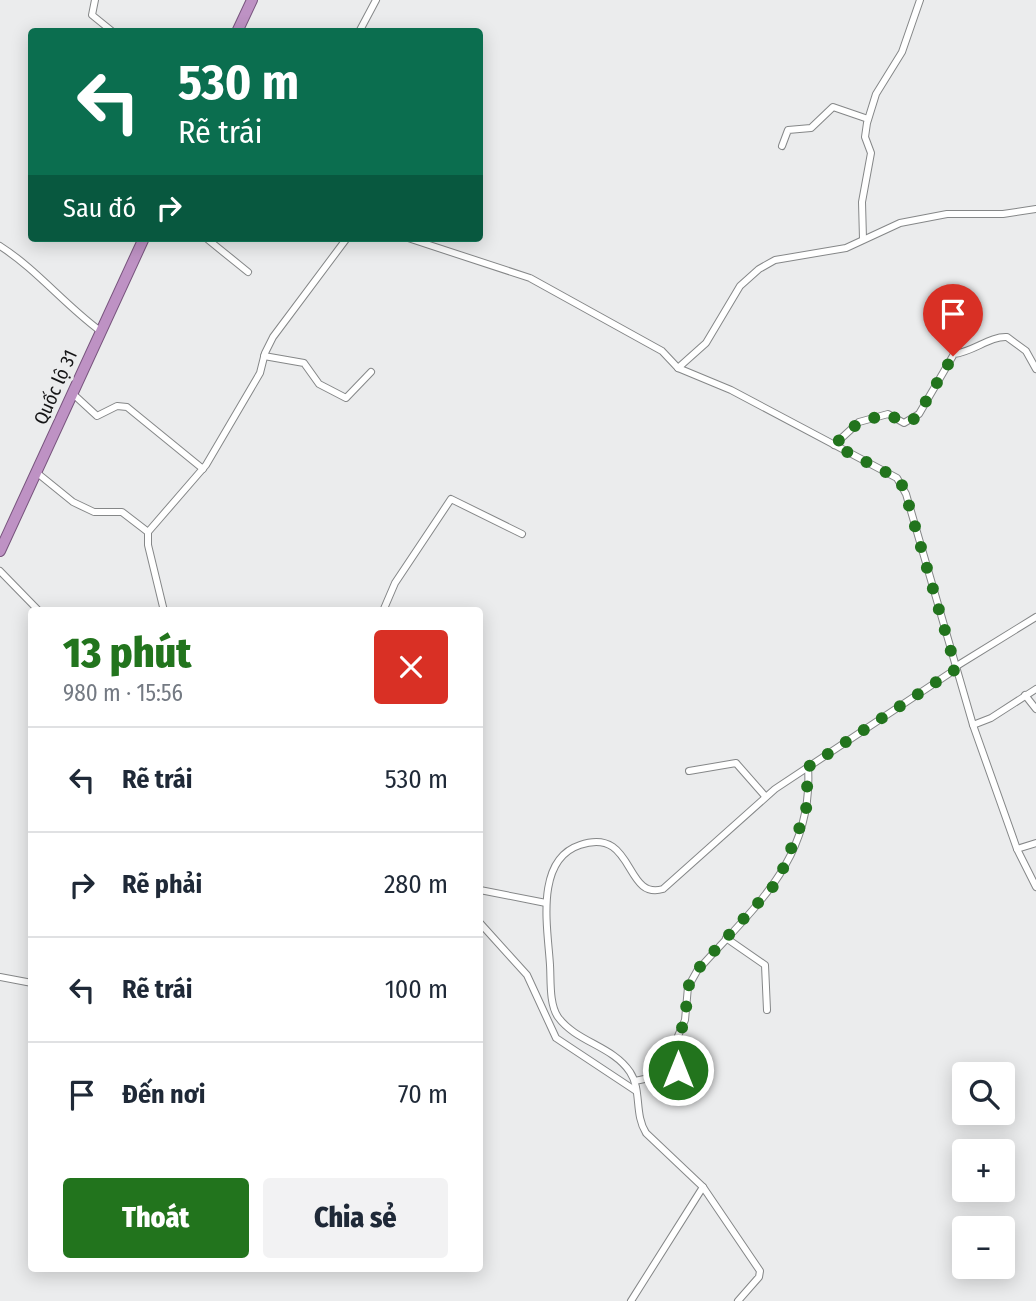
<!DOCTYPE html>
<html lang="vi">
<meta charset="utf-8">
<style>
body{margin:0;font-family:"Fira Sans Condensed",sans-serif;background:#f2f2f3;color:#1f2937;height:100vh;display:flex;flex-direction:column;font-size:26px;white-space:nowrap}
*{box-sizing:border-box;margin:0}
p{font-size:23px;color:#747a83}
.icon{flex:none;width:38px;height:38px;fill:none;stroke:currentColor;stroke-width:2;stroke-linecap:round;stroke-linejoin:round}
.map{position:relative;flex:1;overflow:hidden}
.drawer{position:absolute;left:28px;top:607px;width:455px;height:665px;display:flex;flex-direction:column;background:#fff;border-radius:7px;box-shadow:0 4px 18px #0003}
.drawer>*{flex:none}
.hud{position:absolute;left:28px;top:28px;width:455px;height:214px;border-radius:7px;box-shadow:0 4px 18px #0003;background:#0b6e4f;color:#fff;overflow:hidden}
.controls{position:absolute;left:952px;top:1062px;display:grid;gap:14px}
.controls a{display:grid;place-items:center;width:63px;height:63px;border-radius:7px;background:#fff;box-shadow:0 4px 18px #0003;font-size:35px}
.pin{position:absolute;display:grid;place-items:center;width:60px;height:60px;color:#fff;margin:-72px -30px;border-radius:50% 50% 50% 0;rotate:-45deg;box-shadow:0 0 7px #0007}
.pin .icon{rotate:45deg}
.me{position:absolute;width:77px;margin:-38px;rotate:0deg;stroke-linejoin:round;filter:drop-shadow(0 0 5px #0008)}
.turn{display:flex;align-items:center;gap:24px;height:147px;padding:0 35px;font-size:32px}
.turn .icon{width:91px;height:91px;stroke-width:2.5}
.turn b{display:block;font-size:49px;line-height:60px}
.then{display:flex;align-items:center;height:66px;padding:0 35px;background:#0003;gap:14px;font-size:26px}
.round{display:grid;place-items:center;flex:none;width:74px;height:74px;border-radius:7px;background:#f2f2f3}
.overview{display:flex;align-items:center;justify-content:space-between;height:119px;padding:0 35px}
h1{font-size:42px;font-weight:800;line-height:52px;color:#22741d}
.cta{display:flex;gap:14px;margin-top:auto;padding:14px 35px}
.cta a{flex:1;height:80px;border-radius:7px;background:#22741d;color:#fff;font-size:28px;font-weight:800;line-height:80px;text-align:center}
.cta a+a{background:#f2f2f3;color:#1f2937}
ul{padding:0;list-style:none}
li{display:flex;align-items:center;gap:21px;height:105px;padding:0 35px;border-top:2px solid #e0e1e3}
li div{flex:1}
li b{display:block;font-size:26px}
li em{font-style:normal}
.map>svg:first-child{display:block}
</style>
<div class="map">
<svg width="1036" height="1301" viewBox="0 0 1036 1301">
<rect width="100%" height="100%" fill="#ebeced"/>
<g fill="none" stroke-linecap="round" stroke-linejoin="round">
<defs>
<g id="minor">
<polyline points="95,0 92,15 113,32"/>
<polyline points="359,32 376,0"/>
<polyline points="782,146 788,130 811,128 833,107 868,119"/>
<polyline points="206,238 248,272"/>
<polyline points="408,238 530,278 662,351 678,368 731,390 897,478 906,494 973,725 1017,849 1036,887"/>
<polyline points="863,239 862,202 871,153 865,137 867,123 876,94 902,52 920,0"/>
<path d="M0,246C36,269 64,304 99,330"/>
<polyline points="264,356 304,363 319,384 346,398 371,372"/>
<polyline points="678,368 706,343 740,286 759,269 775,260 846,248 900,223 947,214 1003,214 1036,209"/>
<polyline points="72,393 97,416 117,406 127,407 203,469"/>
<path d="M834,445L859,422L888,414L904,423L919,414L954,354C973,352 990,336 1007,337L1026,351L1036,369"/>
<polyline points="36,472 73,502 94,512 122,512 148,532"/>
<polyline points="0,571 39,611"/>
<polyline points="164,611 148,545 148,532 206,465 260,373 265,353 273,337 347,238"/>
<polyline points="383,611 395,583 451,499 522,534"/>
<polyline points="955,667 1036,617"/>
<polyline points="1025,695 1036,709"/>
<polyline points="973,725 991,718 1036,689"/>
<polyline points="689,771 736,763 765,796"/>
<polyline points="1017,849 1036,843"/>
<polyline points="480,890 546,903"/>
<polyline points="480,923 527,975 556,1038 636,1091"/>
<polyline points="726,938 765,965 767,1010"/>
<polyline points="0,977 32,983"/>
<path d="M635,1081L677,1072L678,1036L685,1020L688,987L697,971C753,908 814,860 808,767"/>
<polyline points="631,1301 703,1187"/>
<path d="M738,1301L759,1277L760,1271L703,1187L646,1133C634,1114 642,1090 630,1072C613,1046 576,1042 558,1017C549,1004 551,980 550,965C548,930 534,860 580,845C635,826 624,901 663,889L775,789L956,669"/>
</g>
<g id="trunk">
<polyline points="237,32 252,0"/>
<polyline points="0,551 144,238"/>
</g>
</defs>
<use href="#minor" stroke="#858788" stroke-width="8"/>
<use href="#trunk" stroke="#77547d" stroke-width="12"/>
<use href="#minor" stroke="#fff" stroke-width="6"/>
<use href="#trunk" stroke="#be92c4" stroke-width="10"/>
</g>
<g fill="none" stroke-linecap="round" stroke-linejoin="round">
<polyline stroke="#22741d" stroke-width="12" stroke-dasharray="0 21.6" points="678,1070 678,1038 685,1020 688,987 698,969 778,881 806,812 808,767 956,669 904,488 897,478 834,445 859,422 888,414 904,423 916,418 953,356"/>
</g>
<g text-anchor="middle" stroke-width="6" stroke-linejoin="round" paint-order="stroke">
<g font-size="19" fill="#141415" stroke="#ebeced">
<text transform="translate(55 387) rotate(-66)" y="7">Quốc lộ 31</text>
</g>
</g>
</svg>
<div class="controls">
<a><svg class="icon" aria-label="search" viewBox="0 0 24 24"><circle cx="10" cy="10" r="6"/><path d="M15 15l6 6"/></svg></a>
<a>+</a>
<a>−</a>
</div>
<div class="pin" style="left:953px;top:356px;background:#d93025"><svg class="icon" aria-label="arrive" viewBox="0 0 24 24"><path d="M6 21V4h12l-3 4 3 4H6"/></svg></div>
<svg class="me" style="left:678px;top:1070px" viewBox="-20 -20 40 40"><circle r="17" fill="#22741d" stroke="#fff" stroke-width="3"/><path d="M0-11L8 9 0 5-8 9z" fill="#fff"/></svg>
<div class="hud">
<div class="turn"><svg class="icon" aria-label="left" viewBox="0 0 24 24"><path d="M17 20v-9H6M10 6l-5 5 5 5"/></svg><div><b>530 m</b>Rẽ trái</div></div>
<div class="then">Sau đó<svg class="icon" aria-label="right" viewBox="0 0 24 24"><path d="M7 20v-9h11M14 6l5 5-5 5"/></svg></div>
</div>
<section class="drawer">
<div class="overview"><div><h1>13 phút</h1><p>980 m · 15:56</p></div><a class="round" style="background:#d93025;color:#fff"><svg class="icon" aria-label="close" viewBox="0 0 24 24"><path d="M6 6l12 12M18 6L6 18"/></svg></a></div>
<ul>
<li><svg class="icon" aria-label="left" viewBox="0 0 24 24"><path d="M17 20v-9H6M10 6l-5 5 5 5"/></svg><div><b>Rẽ trái</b></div><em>530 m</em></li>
<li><svg class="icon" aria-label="right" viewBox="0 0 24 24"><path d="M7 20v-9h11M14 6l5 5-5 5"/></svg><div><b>Rẽ phải</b></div><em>280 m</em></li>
<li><svg class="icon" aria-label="left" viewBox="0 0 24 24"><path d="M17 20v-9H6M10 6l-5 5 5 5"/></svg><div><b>Rẽ trái</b></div><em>100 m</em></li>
<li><svg class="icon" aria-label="arrive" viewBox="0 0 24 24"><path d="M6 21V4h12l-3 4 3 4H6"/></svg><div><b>Đến nơi</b></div><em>70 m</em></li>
</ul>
<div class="cta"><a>Thoát</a><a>Chia sẻ</a></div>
</section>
</div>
